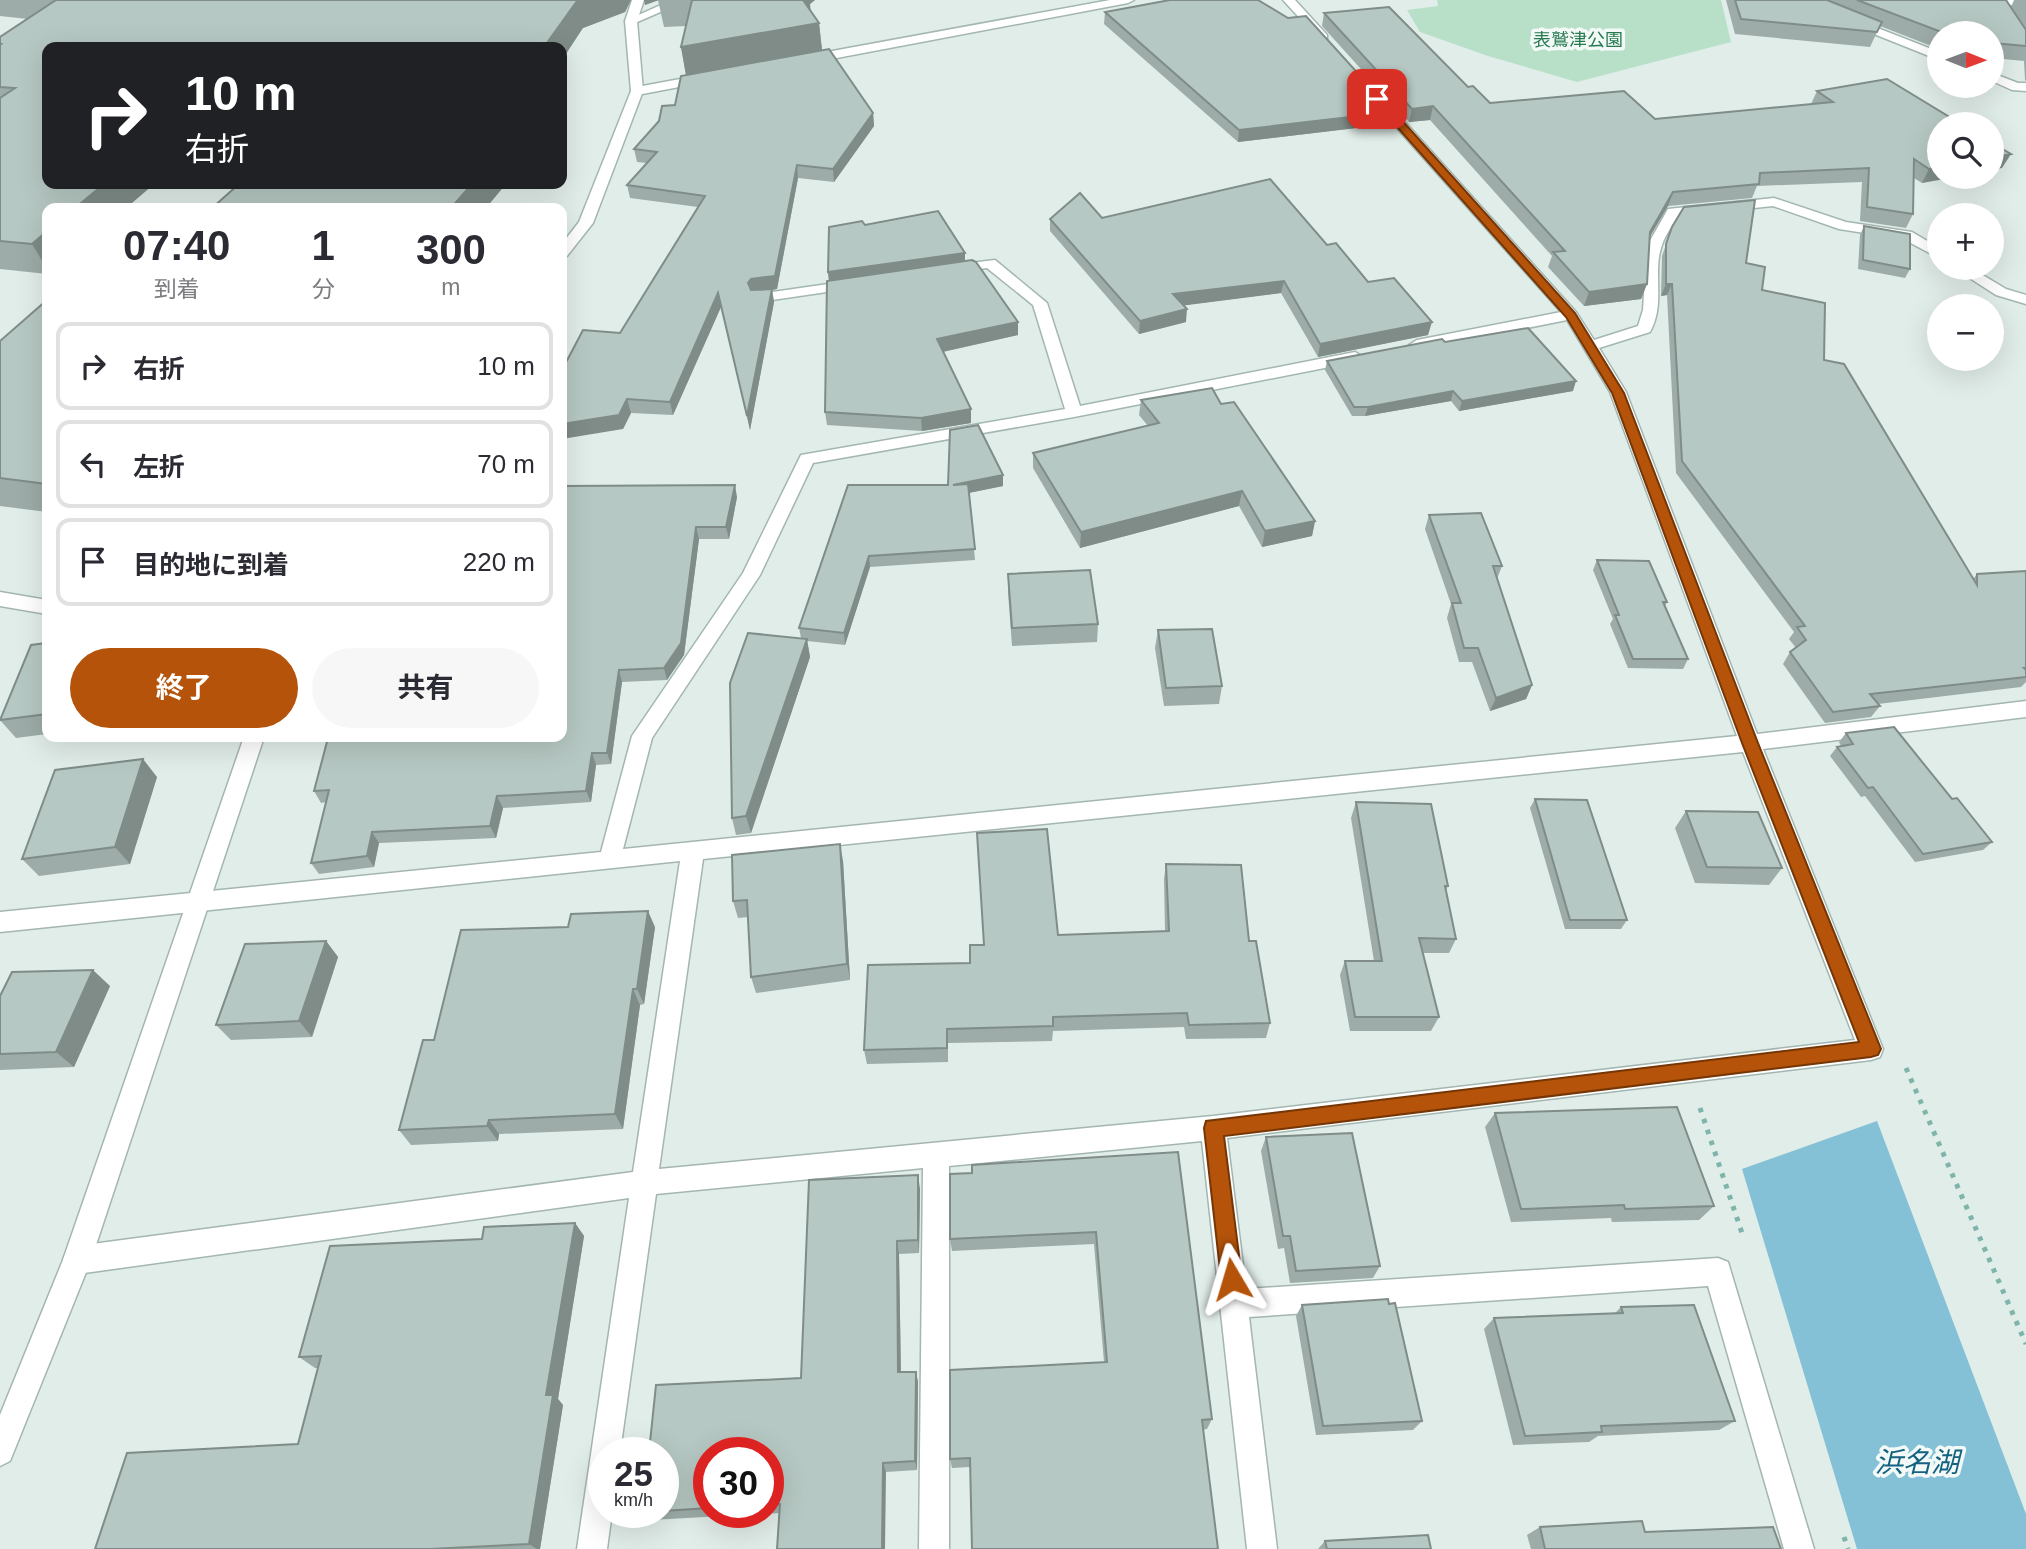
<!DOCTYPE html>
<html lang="ja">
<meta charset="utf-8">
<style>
body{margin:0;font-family:Helvetica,"Noto Sans JP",sans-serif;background:#f7f7f7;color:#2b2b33;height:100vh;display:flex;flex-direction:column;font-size:26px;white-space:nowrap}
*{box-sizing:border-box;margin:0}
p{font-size:23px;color:#7c7c81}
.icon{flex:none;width:38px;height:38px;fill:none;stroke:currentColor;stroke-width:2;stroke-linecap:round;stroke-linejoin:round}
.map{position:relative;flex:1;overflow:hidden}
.sheet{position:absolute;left:42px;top:203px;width:525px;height:539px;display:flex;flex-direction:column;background:#fff;border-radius:14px;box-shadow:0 7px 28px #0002}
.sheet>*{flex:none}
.hud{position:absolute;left:42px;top:42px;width:525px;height:147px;border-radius:14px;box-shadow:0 7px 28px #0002;background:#202124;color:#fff;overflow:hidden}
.needle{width:46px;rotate:91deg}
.fabs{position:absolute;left:1927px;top:21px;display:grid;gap:14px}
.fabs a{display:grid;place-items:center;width:77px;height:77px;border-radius:50%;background:#fff;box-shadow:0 7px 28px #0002;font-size:35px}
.speed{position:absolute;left:588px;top:1437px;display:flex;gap:14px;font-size:35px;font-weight:700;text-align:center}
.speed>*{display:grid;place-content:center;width:91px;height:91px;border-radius:50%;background:#fff;box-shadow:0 7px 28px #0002;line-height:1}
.speed small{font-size:18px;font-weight:400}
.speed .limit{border:10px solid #d22;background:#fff;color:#111}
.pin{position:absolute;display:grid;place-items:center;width:60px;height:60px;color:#fff;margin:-30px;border-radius:14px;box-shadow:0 4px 10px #0006}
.me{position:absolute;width:77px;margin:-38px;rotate:353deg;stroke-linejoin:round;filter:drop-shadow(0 0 5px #0008)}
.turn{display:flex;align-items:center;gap:24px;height:147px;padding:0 28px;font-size:32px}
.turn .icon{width:91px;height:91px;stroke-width:2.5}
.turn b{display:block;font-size:49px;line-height:60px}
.eta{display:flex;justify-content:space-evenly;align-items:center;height:119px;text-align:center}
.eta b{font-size:42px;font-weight:700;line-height:49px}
.button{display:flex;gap:14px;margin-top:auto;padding:14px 28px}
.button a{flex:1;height:80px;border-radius:42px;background:#b45309;color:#fff;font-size:28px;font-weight:700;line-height:80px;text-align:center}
.button a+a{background:#f7f7f7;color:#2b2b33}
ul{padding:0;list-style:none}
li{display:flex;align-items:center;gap:21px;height:88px;margin:0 14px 10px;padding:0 14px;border:4px solid #e1e1e2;border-radius:14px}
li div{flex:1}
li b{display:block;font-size:26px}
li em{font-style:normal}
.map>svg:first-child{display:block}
</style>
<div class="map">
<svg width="2026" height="1549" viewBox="0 0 2026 1549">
<rect width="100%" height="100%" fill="#e1ede9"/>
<polygon fill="#b8e0c8" points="1437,0 1721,0 1731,42 1577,82 1488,56 1420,32 1407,10 1438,6"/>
<polygon fill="#84c1d7" points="1877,1121 2026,1514 2026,1549 1857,1549 1742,1169"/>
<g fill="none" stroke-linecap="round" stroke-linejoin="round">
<defs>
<g id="minor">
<polygon points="672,0 688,0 635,23 625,21"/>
<polygon points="1110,0 1134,0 1128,3 805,64 799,60 805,56"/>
<polygon points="1283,0 1295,0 1327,35 1327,39 1319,39"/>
<polygon points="1849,20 1857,20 1939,52 1939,60 1849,24"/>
<polygon points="1992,73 2018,83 2026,83 2026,91 2012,90 1992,81"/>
<polygon points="707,74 711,75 711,81 637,95 631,91 637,87"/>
<path d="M1374,91L1378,92L1576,312L1594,340L1638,326L1643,310L1647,246L1668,209L1774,198L1846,222L1912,232L1939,248V258L1903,239L1839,229L1773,206L1678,216C1673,225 1665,235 1662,245C1652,272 1666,304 1650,332L1599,348L1626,392L1757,734L2026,701V717L1763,749L1883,1049L1880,1057L1871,1060L1227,1138L1246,1289L1718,1258L1728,1262L1814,1549H1784L1708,1286L1249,1317L1277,1549H1247L1202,1141L949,1166V1549H919L923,1168L656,1194L620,1452H604V1512H612L607,1549H577L629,1198L77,1274L67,1270L63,1260L67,1250L77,1246L633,1172L680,861L0,932V912L601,852L632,736L743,573L801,455L1065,409L1033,305L987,268L950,273L943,269L945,266L995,260L1047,303L1080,406L1355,352L1363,357L1355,362L1074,417L813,463L760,575L652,738L623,849L1737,736L1610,392L1567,320L1417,350L1409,345L1417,340L1561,312L1370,98L1368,95ZM1743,752L1855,1040L1213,1116L659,1169L703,859Z"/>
<polygon points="1954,268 1971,268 2006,289 2026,295 2026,304 1996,295"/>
<polygon points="856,280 861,281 863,284 861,287 759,302 752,298 759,294"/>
<polygon points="0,592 47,600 47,614 0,606"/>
</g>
<g id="tertiary">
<polygon points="632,0 644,0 637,21 643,91 593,223 567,256 562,257 562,244 579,222 631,91 625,21"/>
<polygon points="1979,0 2026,0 2026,6 1985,3"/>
<polygon points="244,737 264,737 91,1260 10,1461 0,1466 0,1415 63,1260"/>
</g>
</defs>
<use href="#minor" stroke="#a3b6b1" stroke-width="3"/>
<use href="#tertiary" stroke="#a3b6b1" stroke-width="3"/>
<g stroke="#7eb4a9" stroke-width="5" stroke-dasharray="4.5 7" stroke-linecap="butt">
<polyline points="1906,1068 2026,1344"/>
<polyline points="1700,1108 1743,1236"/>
<polyline points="1844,1537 1848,1549"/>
</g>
<use href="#minor" fill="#fff" fill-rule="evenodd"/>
<use href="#tertiary" fill="#fff" fill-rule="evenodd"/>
</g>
<g fill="#9daca8" fill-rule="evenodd">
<polygon points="0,0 631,0 625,12 583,28 47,47 47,184 154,184 126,208 47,208 47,274 0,269 0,37 28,19 0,16"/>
<polygon points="644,0 815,0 810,4 810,10 819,23 822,50 686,75 681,47 686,26 664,27 658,0 645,5"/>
<polygon points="1726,0 2006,0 2011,7 2014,0 2026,0 2026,81 2025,80 2024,61 1992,58 1992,33 1939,33 1939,49 1880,26 1870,47 1735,34"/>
<polygon points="1105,12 1390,124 1238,142 1104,24"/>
<polygon points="1324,13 1468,87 1490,103 1655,119 1811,104 1817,91 1887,79 1939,177 1922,183 1914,178 1913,214 1906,228 1860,221 1862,182 1757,186 1752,198 1668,206 1650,237 1647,284 1641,299 1584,306 1548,267 1552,256 1430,120 1409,122 1322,26"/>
<polygon points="873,113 874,126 834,182 798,178 777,289 772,290 774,302 750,430 721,307 673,415 631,413 623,429 620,333 698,207 630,198 627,185 647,163 637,162 634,149"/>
<polygon points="1102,218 1327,245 1368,282 1428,335 1318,357 1281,293 1184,305 1186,322 1139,334 1050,231 1050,219"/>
<polygon points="1864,226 1910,269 1905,278 1858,269 1860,235"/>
<polygon points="1672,227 1746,263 1762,290 1824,360 1973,579 1977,574 2026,571 2026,682 2021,687 1878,704 1880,706 1871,717 1825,723 1783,664 1790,652 1796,648 1789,639 1794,632 1676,473 1667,295 1661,296 1662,256"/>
<polygon points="965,261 1018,322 1018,335 943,352 971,409 971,423 922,431 827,425 825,412 829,281 828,272"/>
<polygon points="47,300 47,512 0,506 0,341"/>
<polygon points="1445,342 1573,391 1459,411 1451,401 1365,416 1352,416 1325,370 1327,361"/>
<polygon points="1141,400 1221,404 1315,521 1312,536 1262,547 1239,506 1080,548 1033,468 1033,453 1148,426 1139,415"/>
<polygon points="848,485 1003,486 969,493 975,560 870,567 845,645 807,641 810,657 751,833 736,835 732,818 801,638 799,628"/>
<polygon points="562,486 737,497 729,539 699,539 684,655 667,680 622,682 611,764 596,765 591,802 503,808 496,838 379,843 374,867 319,874 311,863 326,802 321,803 314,791 562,737"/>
<polygon points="1429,515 1502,566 1497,579 1532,685 1526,699 1490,711 1472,662 1459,662 1447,618 1451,604 1425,529"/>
<polygon points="1597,560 1667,602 1665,606 1688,659 1683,669 1628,668 1610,624 1613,619 1593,570"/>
<polygon points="1008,574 1098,624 1097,642 1012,646 1008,592"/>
<polygon points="1158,630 1222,686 1219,704 1164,706 1155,648"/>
<polygon points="47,643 47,734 16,738 0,720"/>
<polygon points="1846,733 1952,799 1992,842 1983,850 1915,862 1865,796 1861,797 1830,756 1837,747 1841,746 1839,742"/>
<polygon points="157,777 130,864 39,876 22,859"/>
<polygon points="1535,799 1627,920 1621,929 1565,929 1530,808"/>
<polygon points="1356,802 1448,886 1446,890 1456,939 1449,953 1423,953 1439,1017 1431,1031 1350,1031 1340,975 1345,961 1374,961 1351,818"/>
<polygon points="1686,811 1782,868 1769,885 1695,883 1675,828"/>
<polygon points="843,861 850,980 756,993 751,977 748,917 738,918 733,901"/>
<polygon points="1166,864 1249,941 1270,1023 1266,1038 1186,1039 1184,1027 1053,1031 1052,1041 948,1043 948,1062 867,1064 864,1050 970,963 984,945 1058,935 1165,931 1164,879"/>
<polygon points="655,927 644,1004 640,1005 623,1129 499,1134 498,1141 411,1145 399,1130 434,1040"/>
<polygon points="326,941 338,957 312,1037 231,1040 216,1025"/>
<polygon points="110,986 74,1067 0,1070 0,996"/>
<polygon points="1495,1113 1714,1206 1699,1220 1612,1222 1611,1218 1511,1222 1485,1127"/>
<polygon points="1266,1137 1380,1266 1373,1278 1290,1283 1284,1248 1278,1249 1261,1151"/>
<polygon points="1178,1152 1212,1419 1207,1429 970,1467 952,1468 950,1459 1104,1362 1094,1244 952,1251 950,1239 972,1173"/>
<path d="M920,1189L919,1253L899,1254L901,1372H916L918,1382L917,1470L886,1472L780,1513L651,1520L642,1512H663V1452L801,1378ZM709,1452H768V1512H709Z"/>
<polygon points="575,1223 584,1236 558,1399 563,1405 540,1549 95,1549 298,1444 318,1368 315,1368 299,1357 482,1239"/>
<polygon points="1302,1305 1422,1421 1413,1430 1316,1435 1296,1316"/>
<polygon points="1621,1307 1735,1421 1719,1430 1598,1436 1589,1442 1513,1445 1484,1329 1494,1318 1615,1313"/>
<polygon points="1540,1527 1645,1532 1781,1549 1531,1549 1527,1535"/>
<polygon points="1325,1541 1431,1549 1318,1549"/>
</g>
<g fill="#7f8c88">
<polygon points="579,0 631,0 625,12 583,28 562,60 562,47 544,47 577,1"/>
<polygon points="644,0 659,0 645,5"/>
<polygon points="802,0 815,0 810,4 812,23 819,23 822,50 686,75 681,47"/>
<polygon points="1433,106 1430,120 1409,122 1412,109"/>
<polygon points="1393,112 1390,124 1238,142 1239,130"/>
<polygon points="873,113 874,126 834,182 833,169"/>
<polygon points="2011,154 2002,168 1992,170 1992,158"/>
<polygon points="797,165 798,178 777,289 772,290 774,302 750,430 747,416 750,297 748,283"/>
<polygon points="1939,168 1939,177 1956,177 1922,183 1929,169"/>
<polygon points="104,184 154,184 126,208 75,208"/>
<polygon points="472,184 506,184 486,208 451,208"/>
<polygon points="1673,192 1668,206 1644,246 1650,232"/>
<polygon points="47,231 47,269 32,244"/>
<polygon points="965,253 965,262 829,281 828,272"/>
<polygon points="1284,281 1281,293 1172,307 1173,294"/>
<polygon points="1647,284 1641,299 1584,306 1589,292"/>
<polygon points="1666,284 1672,284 1667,295 1661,296"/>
<polygon points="718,293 721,307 673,415 670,402"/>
<polygon points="1187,309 1186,322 1139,334 1140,321"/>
<polygon points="1018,322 1018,335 937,353 937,339"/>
<polygon points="1432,322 1428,335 1318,357 1320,344"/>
<polygon points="1576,381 1573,391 1459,411 1462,401"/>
<polygon points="1453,391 1451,401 1365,416 1368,407"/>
<polygon points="627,399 631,413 623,429 562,439 562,424"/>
<polygon points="971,409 971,423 922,431 921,418"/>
<polygon points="1003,475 1003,486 953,496 953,485"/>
<polygon points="735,485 737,497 729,539 726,527"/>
<polygon points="1242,491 1239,506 1080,548 1081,532"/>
<polygon points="1315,521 1312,536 1262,547 1265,531"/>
<polygon points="696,527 699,539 684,655 667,680 664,668"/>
<polygon points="869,556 870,567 845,645 844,633"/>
<polygon points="807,639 810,657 751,833 746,816"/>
<polygon points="619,670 622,682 611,764 607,753"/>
<polygon points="1532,685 1526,699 1490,711 1496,698"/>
<polygon points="592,753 596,765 591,802 586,791"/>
<polygon points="143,759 157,777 130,864 115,847"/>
<polygon points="497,796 503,808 496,838 490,826"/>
<polygon points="372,832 379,843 374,867 367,856"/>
<polygon points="840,844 843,861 850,980 847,964"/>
<polygon points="648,911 655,927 644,1004 637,989"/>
<polygon points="326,941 338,957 312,1037 299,1021"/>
<polygon points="93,970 110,986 74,1067 56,1052"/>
<polygon points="633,989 640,1005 623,1129 615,1114"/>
<polygon points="489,1120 499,1134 498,1141 487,1126"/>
<polygon points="918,1175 920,1189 919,1253 918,1240"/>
<polygon points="575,1223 584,1236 558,1399 563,1405 540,1549 537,1549 529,1544 546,1395"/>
<polygon points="897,1241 899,1254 901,1383 898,1372"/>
<polygon points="916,1372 918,1382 917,1470 915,1461"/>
<polygon points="883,1463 886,1472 885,1549 882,1549"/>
</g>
<g fill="#b6c8c3" stroke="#7f8c88" stroke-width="2">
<polygon points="56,0 579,0 577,1 544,47 47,47 47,184 104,184 75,208 47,208 47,231 32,244 0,241 0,98 15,88 0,87 0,45 1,44 0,44 0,37"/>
<polygon points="692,0 803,0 819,23 681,47"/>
<polygon points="1170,0 1258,0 1288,18 1306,16 1393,112 1239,130 1105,12"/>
<polygon points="1735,0 1827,0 1882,22 1877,32 1741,19"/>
<polygon points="1857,0 2006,0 2026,30 2026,46 1992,43 1992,33 1944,33"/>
<polygon points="1389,7 1468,87 1473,86 1490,103 1624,91 1655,119 1833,102 1817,91 1887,79 1961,124 1939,124 1939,168 1929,169 1914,159 1913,214 1867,207 1869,168 1760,173 1759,184 1673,192 1650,232 1647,284 1589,292 1553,252 1565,251 1433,106 1412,109 1324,13"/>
<polygon points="829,49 873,113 833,169 797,165 775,276 751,279 748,283 751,290 772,289 747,416 718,293 670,402 627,399 619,415 562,424 562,370 583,330 620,333 705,196 627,185 657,152 634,149 659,121 662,106 675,105 681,76"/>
<polygon points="1992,143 2011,154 1992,158"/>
<polygon points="1270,179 1327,245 1336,243 1368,282 1394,278 1432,322 1320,344 1284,281 1173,294 1187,309 1140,321 1050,219 1080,193 1102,218"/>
<polygon points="239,184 472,184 451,208 212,208"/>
<polygon points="1755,200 1746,263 1765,267 1762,290 1825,303 1824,360 1844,364 1977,585 1977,574 2026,571 2026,668 2024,668 2026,670 2026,677 1870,694 1880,706 1833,712 1790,652 1806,640 1797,627 1805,626 1682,461 1672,284 1666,284 1666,244 1672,227 1684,207"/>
<polygon points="938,211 965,253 828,272 829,227 862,221 865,225"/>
<polygon points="1864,226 1910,234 1910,269 1863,260"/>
<polygon points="972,260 976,262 1018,322 937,339 971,409 921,418 825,412 827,281"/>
<polygon points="47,300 47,484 0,478 0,341"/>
<polygon points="1528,328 1576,381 1462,401 1453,391 1368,407 1354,407 1327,361 1442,339 1445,342"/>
<polygon points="1212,388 1221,404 1234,402 1315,521 1265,531 1242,491 1081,532 1033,453 1159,423 1141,400"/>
<polygon points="978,425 1003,475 953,485 968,484 975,549 869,556 844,633 799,628 848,485 948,485 950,430"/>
<polygon points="735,485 726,527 696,527 681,643 664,668 619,670 607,753 592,753 586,791 497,796 490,826 372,832 367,856 311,863 329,790 314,791 328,738 341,737 562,737 562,486"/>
<polygon points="1481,513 1502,566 1493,566 1532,685 1496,698 1478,648 1464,648 1452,603 1461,603 1429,515"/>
<polygon points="1597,560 1649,561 1667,602 1663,602 1688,659 1633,659 1615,615 1619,615"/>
<polygon points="1090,570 1098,624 1012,628 1008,574"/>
<polygon points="1212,629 1222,686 1166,688 1158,630"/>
<polygon points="748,633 807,639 746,816 732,818 730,683"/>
<polygon points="47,643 47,714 0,720 31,645"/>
<polygon points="1894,727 1952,799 1957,798 1992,842 1923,854 1873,787 1868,788 1837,747 1853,744 1846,733"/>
<polygon points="143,759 115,847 22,859 55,770"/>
<polygon points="1535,799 1587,800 1627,920 1570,920"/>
<polygon points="1356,802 1431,804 1448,886 1445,886 1456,939 1419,938 1439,1017 1355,1017 1345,961 1382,961"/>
<polygon points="1686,811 1758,812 1782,868 1707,867"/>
<polygon points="1047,829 1058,935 1169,931 1166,864 1241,865 1249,941 1256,941 1270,1023 1189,1025 1187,1013 1053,1017 1053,1026 947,1029 947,1048 864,1050 868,965 970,963 970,945 984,945 977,833"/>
<polygon points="840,844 847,964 751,977 747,900 733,901 732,855"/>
<polygon points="648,911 637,989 633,989 615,1114 489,1120 487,1126 399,1130 423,1040 434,1040 461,930 568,927 571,914"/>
<polygon points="326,941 299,1021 216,1025 245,944"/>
<polygon points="93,970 56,1052 0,1054 0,996 12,972"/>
<polygon points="1677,1107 1714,1206 1625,1209 1624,1205 1521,1209 1495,1113"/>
<polygon points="1352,1133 1380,1266 1296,1271 1290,1236 1283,1236 1266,1137"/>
<polygon points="1178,1152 1212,1419 1202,1420 1218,1549 972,1549 970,1458 950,1459 950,1370 1107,1362 1096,1232 950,1239 950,1174 972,1173 972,1165"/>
<polygon points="918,1175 918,1240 897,1241 898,1372 916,1372 915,1461 883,1463 882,1549 777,1549 780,1504 768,1505 768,1452 709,1452 709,1508 663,1511 663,1452 649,1452 656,1385 801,1378 809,1180"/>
<polygon points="575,1223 546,1395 553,1395 529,1544 430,1549 95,1549 127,1453 298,1444 321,1356 299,1357 330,1246 482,1239 484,1227"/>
<polygon points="1388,1299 1389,1304 1395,1303 1422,1421 1323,1426 1302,1305"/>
<polygon points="1694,1305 1735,1421 1601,1426 1602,1432 1525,1436 1494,1318 1623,1313 1621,1307"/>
<polygon points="1642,1521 1645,1532 1773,1527 1781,1549 1545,1549 1540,1527"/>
<polygon points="1428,1535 1431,1549 1327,1549 1325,1541"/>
</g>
<polygon fill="#b45309" stroke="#753606" stroke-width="2" points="1374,97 1381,97 1575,313 1624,393 1758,743 1881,1049 1878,1055 1871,1057 1224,1136 1242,1279 1239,1286 1232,1289 1224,1286 1221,1279 1204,1128 1206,1121 1859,1042 1742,743 1612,393 1566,317 1374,101"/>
<g text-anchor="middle" stroke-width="7" stroke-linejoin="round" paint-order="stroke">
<g font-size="18" fill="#267a50" stroke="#f2f9f6">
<text x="1578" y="46">表鷲津公園</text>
</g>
<g font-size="28" font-style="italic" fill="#146281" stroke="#f2f9f6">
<text x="1917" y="1472">浜名湖</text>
</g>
</g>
</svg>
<div class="fabs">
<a><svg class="needle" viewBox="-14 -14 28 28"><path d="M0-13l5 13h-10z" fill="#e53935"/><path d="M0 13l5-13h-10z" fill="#7c7c81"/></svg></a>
<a><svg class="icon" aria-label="search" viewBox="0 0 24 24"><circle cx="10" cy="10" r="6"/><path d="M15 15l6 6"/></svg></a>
<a>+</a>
<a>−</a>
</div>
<div class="speed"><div>25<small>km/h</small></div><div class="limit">30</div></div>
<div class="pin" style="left:1377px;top:99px;background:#d93025"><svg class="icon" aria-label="arrive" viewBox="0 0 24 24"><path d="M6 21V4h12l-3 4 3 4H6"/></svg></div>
<svg class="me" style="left:1232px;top:1279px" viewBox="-20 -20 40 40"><path d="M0-17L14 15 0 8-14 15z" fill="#b45309" stroke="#fff" stroke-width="4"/></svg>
<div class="hud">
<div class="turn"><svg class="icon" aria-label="right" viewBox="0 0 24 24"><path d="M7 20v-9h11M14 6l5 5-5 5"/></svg><div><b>10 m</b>右折</div></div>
</div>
<section class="sheet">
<div class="eta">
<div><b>07:40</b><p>到着</p></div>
<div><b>1</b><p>分</p></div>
<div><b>300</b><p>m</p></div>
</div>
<ul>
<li><svg class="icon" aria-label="right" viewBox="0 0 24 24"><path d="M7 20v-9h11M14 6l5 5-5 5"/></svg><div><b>右折</b></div><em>10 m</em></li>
<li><svg class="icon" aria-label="left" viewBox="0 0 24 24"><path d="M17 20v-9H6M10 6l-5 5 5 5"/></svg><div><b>左折</b></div><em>70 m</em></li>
<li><svg class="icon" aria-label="arrive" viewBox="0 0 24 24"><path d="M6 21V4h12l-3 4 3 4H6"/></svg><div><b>目的地に到着</b></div><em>220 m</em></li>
</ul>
<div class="button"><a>終了</a><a>共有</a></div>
</section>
</div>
